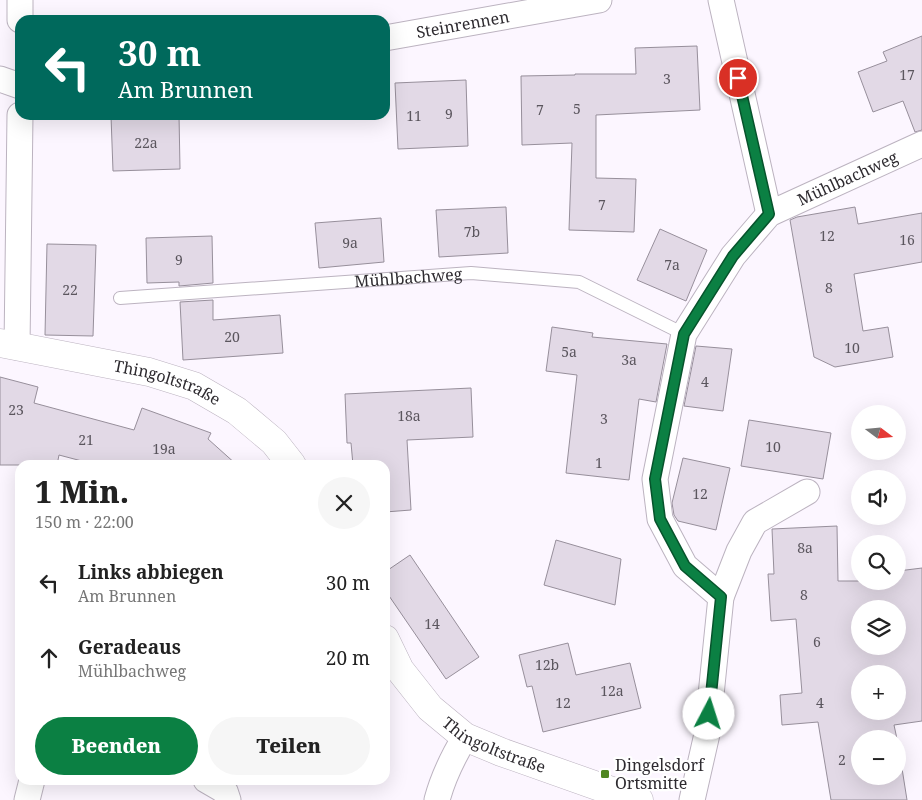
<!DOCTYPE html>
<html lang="de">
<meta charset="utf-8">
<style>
body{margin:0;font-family:"Noto Serif",serif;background:#f6f6f6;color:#222;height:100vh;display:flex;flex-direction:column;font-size:19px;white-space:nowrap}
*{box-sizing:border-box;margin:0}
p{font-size:16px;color:#767676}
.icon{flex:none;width:28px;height:28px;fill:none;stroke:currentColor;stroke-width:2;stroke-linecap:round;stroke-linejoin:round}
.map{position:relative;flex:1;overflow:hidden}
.sheet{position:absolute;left:15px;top:460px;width:375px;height:325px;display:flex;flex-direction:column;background:#fff;border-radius:15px;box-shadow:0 5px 20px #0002}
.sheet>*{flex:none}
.top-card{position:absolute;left:15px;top:15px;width:375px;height:105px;border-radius:15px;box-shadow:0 5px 20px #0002;background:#00695c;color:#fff;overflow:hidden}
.needle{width:32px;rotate:106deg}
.buttons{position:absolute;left:851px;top:405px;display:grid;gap:10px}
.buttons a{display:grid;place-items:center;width:55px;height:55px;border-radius:50%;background:#fff;box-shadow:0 5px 20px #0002;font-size:25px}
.pin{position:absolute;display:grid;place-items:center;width:42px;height:42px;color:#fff;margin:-21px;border:2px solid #fff;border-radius:50%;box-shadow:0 1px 5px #0007}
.me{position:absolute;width:55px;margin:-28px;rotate:5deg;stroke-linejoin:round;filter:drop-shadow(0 0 4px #0008)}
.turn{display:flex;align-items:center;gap:18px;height:105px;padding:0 20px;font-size:22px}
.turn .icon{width:65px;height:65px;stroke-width:2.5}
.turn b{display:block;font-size:35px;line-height:42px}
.round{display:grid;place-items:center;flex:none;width:52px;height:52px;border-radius:26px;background:#f6f6f6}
.headline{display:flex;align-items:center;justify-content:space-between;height:85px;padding:0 20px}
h1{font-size:30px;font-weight:800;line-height:38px}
.cta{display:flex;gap:10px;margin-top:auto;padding:10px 20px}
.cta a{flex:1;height:58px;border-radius:30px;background:#0b8043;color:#fff;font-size:20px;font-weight:800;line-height:58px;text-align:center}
.cta a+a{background:#f6f6f6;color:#222}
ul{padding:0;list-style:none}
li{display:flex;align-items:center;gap:15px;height:75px;padding:0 20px}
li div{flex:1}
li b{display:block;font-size:19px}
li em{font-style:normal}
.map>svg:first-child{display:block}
</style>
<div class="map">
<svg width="922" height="800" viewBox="0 0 922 800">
<rect width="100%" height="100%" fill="#fcf6ff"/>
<g fill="#e2d9e6" stroke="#978f9b" fill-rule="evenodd">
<polygon points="922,36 922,130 915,132 903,101 873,112 858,72 887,61 883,52"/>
<polygon points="697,46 700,110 596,115 596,178 636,179 634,232 569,230 572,143 522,145 521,76 575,75 575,74 636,74 635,48"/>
<polygon points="466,80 468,146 398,149 395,83"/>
<polygon points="179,115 180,169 113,171 111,116"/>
<polygon points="506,207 508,253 439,257 436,210"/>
<polygon points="855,207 858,224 922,213 922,262 854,274 863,331 888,327 893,357 835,367 814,357 790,220 797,217"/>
<polygon points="381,218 384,262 319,268 315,223"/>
<polygon points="660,229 707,250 686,301 637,280"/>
<polygon points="212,236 213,283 179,286 179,282 147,283 146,238"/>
<polygon points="47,244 96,245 93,336 45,335"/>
<polygon points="213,300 213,320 280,315 283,353 183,360 180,302"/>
<polygon points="552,327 593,333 592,337 667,344 656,402 639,399 629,480 566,473 577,375 546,371"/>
<polygon points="696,346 732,349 723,411 684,406"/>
<polygon points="0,377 38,387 34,403 134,430 142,408 211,433 208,439 237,465 97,465 59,455 57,465 0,465"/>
<polygon points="471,388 473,437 407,440 411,510 385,512 385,465 353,465 351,443 347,443 345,394"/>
<polygon points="749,420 831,433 823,479 741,466"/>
<polygon points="683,458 730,468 716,530 678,521 674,515 672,503"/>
<path d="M837,526L838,581H898V571L922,568V721L894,725L897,739H860V776H898V743L907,800H831L818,722L782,725L780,695L802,693L796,619L771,621L768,574H774L772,529ZM860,609H898V646H860ZM860,674H898V711H860Z"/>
<polygon points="556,540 621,559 615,605 544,585"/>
<polygon points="410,555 479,657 446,679 385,590 385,572"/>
<polygon points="568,643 576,675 630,663 641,708 543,732 532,686 527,687 519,655"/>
</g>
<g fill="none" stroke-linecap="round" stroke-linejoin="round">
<defs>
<g id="service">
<path id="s1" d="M120,298L471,273L579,282L684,334"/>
</g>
<g id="minor">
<polyline points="20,0 20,20"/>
<polyline points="721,0 769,214"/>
<path id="s2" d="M385,38L599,0"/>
<polyline points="0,79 20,86"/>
<polyline points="17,347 20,115"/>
<polyline points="721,597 739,551 755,522 807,492"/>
<polyline points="206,780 225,791 228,800"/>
<polyline points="27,800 32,780"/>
<path d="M437,800C443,777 453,757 465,737"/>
<path id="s3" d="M692,800L707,734L721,597L685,566L660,519L655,479L684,334L733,256L769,214L922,144"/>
</g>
<g id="secondary">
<path id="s4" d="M0,343L149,372L194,386L237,411L274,442L292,465"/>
<path id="s5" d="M385,639L400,670L430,708L465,737L501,752L600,787L639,800"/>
</g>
</defs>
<use href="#service" stroke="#bcb3c0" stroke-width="14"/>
<use href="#minor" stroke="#bcb3c0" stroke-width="27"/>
<use href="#secondary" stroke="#bcb3c0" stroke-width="29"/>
<use href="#service" stroke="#fff" stroke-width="12"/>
<use href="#minor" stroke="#fff" stroke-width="25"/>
<use href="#secondary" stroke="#fff" stroke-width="28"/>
</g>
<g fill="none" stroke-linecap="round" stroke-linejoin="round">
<defs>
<polyline id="route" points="709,714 721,597 685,566 660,519 655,479 684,334 733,256 769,214 738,78"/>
</defs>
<use href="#route" stroke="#07532c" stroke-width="12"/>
<use href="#route" stroke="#0b8043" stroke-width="9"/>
</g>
<rect fill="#4f8621" stroke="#fff" stroke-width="2" x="600" y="769" width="10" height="10" rx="2.5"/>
<g text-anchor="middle" stroke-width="4.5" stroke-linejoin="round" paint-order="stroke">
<g font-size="14" fill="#5b565e">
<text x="907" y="80">17</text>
<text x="667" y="84">3</text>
<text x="577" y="114">5</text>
<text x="540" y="115">7</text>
<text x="449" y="119">9</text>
<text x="414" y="121">11</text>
<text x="146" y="148">22a</text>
<text x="602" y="210">7</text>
<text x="472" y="237">7b</text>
<text x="827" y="241">12</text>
<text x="907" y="245">16</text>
<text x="350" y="248">9a</text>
<text x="179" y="265">9</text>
<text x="672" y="270">7a</text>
<text x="829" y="293">8</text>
<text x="70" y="295">22</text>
<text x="232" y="342">20</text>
<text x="852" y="353">10</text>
<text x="569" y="357">5a</text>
<text x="629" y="365">3a</text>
<text x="705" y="387">4</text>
<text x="16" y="415">23</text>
<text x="409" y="421">18a</text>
<text x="604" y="424">3</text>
<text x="86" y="445">21</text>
<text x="773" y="452">10</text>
<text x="164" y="454">19a</text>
<text x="599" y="468">1</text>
<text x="700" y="499">12</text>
<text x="805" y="553">8a</text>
<text x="804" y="600">8</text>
<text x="432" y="629">14</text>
<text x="817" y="647">6</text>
<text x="547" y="670">12b</text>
<text x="612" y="696">12a</text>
<text x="563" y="708">12</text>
<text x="820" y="708">4</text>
<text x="842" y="765">2</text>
</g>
<g font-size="16" fill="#2e2b30" stroke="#fff">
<text dy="6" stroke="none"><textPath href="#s2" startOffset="79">Steinrennen</textPath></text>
<text dy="6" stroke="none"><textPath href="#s3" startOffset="728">Mühlbachweg</textPath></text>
<text dy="6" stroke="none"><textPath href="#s1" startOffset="289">Mühlbachweg</textPath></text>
<text dy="6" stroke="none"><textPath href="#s4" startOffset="172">Thingoltstraße</textPath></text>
<text dy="6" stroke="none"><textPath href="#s5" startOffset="158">Thingoltstraße</textPath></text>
</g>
<g font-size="16" fill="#2e2b30" stroke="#fff" text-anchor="start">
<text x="615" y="771">Dingelsdorf<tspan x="615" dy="18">Ortsmitte</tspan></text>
</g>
</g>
</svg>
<div class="buttons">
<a><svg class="needle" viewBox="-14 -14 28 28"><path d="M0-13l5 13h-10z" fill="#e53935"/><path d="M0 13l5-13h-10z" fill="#767676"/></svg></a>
<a><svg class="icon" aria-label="sound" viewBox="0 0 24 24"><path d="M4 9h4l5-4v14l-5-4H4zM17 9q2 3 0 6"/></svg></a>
<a><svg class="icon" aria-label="search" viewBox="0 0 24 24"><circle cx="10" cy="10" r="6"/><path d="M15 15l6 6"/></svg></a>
<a><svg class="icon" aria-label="layers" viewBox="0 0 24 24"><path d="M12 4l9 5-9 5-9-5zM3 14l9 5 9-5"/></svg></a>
<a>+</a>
<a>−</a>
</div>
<div class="pin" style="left:738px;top:78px;background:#d93025"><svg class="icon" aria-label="arrive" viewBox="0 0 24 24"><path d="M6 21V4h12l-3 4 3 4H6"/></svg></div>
<svg class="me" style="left:709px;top:714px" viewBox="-20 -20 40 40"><circle r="19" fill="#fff"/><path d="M0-13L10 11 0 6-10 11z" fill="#0b8043"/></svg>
<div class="top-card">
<div class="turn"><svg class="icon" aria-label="left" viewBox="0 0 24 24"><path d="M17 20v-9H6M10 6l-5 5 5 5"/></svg><div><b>30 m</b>Am Brunnen</div></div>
</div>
<section class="sheet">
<div class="headline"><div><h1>1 Min.</h1><p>150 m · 22:00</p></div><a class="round"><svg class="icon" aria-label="close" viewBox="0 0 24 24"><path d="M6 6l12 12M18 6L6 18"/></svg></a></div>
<ul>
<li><svg class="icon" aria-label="left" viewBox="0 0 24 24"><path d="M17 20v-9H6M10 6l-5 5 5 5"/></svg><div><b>Links abbiegen</b><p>Am Brunnen</p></div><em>30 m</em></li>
<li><svg class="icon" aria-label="ahead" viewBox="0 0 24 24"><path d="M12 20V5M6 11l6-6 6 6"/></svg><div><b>Geradeaus</b><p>Mühlbachweg</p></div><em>20 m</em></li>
</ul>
<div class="cta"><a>Beenden</a><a>Teilen</a></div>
</section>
</div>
